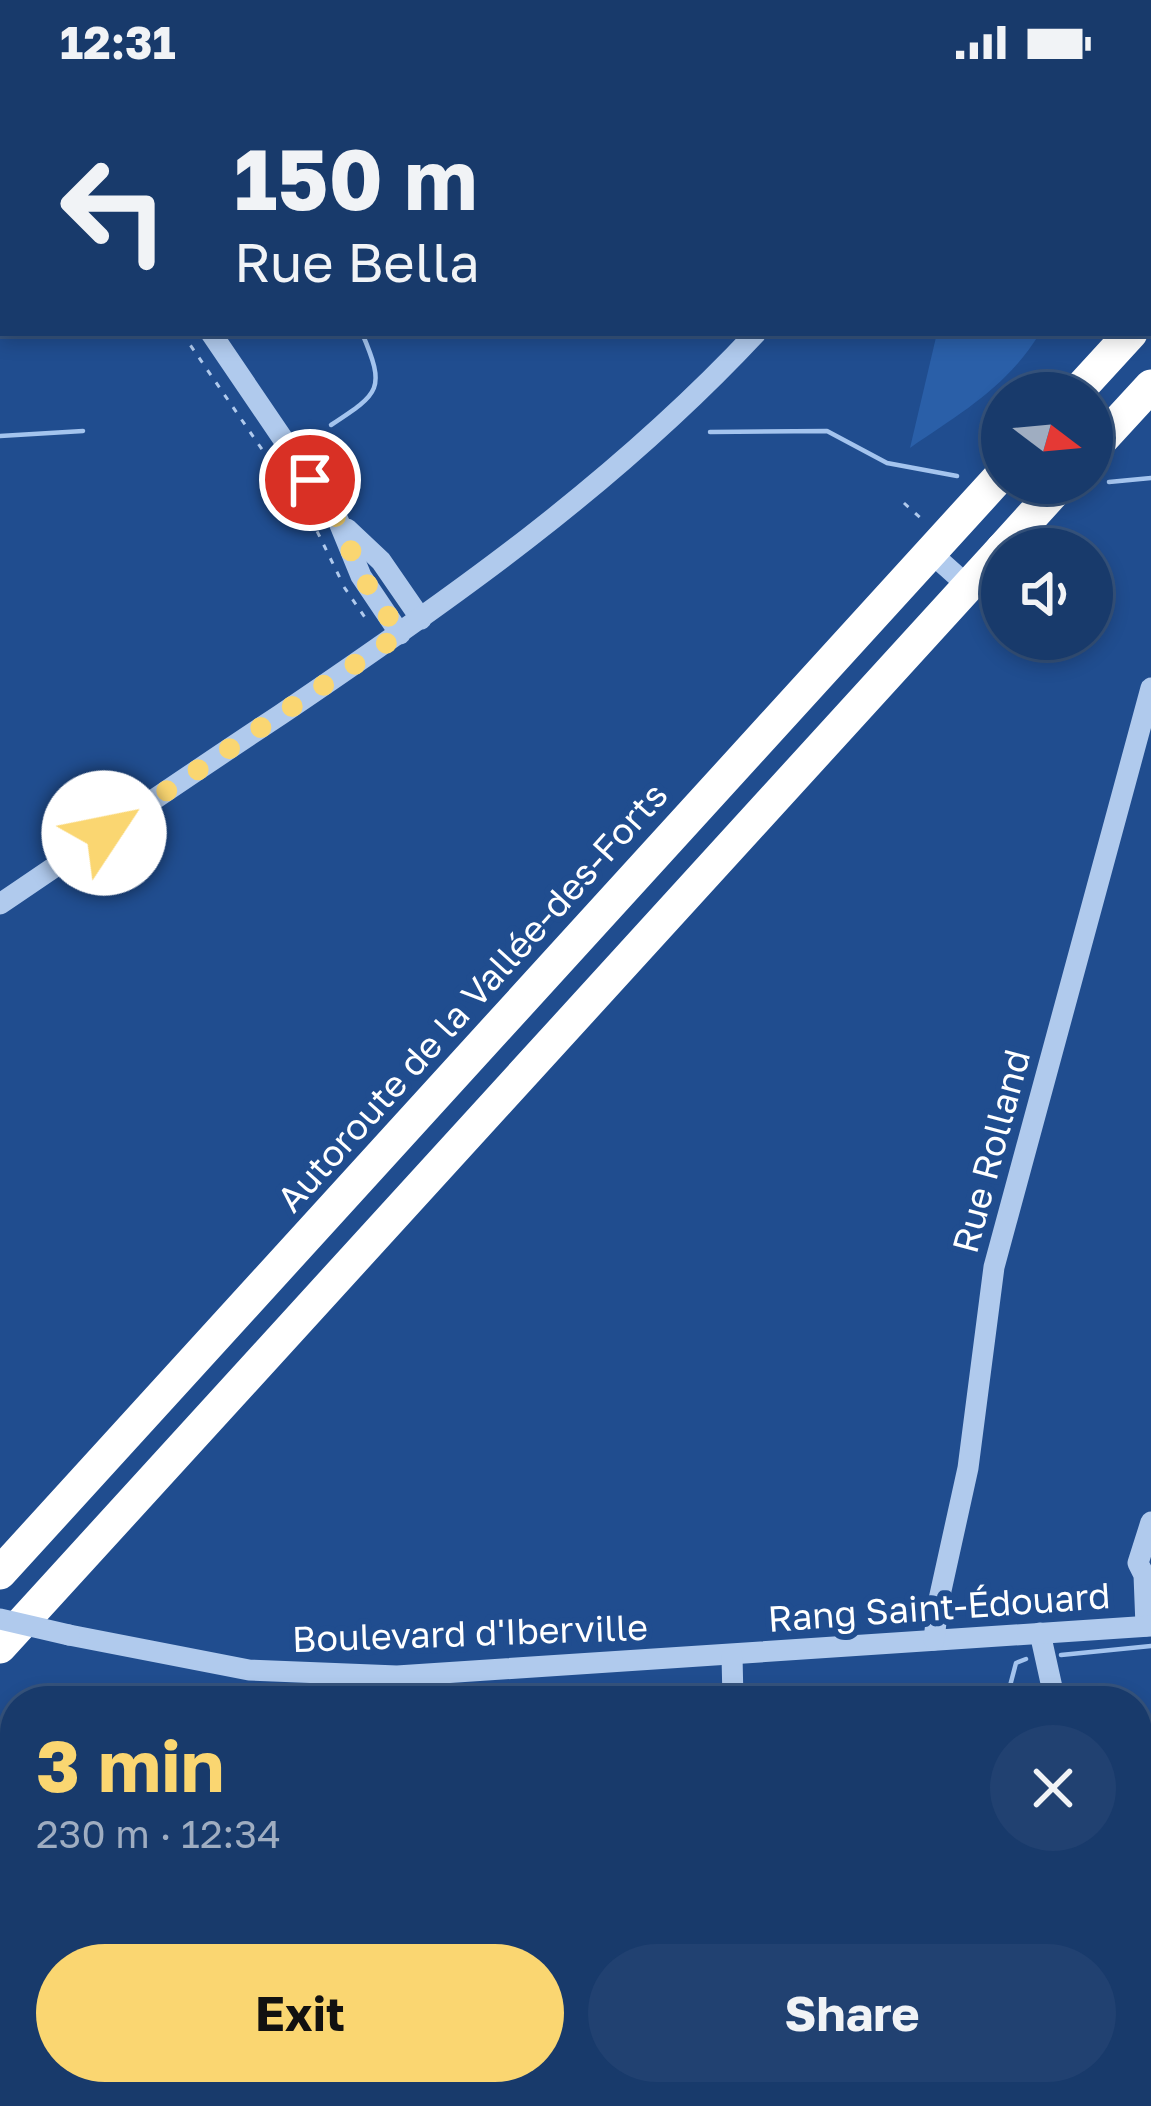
<!DOCTYPE html>
<meta charset="utf-8">
<style>
body{margin:0;font-family:"Golos Text",sans-serif;background:#214171;color:#f1f3f6;height:100vh;display:flex;flex-direction:column;font-size:45px;white-space:nowrap}
*{box-sizing:border-box;margin:0}
p{font-size:39px;color:#9fadc1}
.icon{flex:none;width:66px;height:66px;fill:none;stroke:currentColor;stroke-width:2;stroke-linecap:round;stroke-linejoin:round}
.map{position:relative;flex:1;overflow:hidden}
.panel{position:absolute;left:0px;top:1602px;width:1152px;height:420px;display:flex;flex-direction:column;background:#183a6b;border-radius:48px 48px 0 0;box-shadow:0 6px 18px #0003,0 0 0 3px #36547e}
.panel>*{flex:none}
.top-card{position:absolute;left:0px;top:0px;width:1152px;height:252px;box-shadow:0 6px 18px #0003,0 0 0 3px #36547e;background:#183a6b;color:#f1f3f6;overflow:hidden}
.needle{width:78px;rotate:106deg}
.controls{position:absolute;left:981px;top:288px;display:grid;gap:24px}
.controls a{display:grid;place-items:center;width:132px;height:132px;border-radius:50%;background:#183a6b;box-shadow:0 6px 18px #0003,0 0 0 3px #36547e;font-size:60px}
.pin{position:absolute;display:grid;place-items:center;width:102px;height:102px;color:#fff;margin:-51px;border:6px solid #fff;border-radius:50%;box-shadow:0 3px 12px #0007}
.me{position:absolute;width:132px;margin:-66px;rotate:56deg;stroke-linejoin:round;filter:drop-shadow(0 0 9px #0008)}
.turn{display:flex;align-items:center;gap:42px;height:252px;padding:0 36px;font-size:54px}
.turn .icon{width:156px;height:156px;stroke-width:2.5}
.turn b{display:block;font-size:84px;line-height:102px}
.round{display:grid;place-items:center;flex:none;width:126px;height:126px;border-radius:63px;background:#214171}
.head{display:flex;align-items:center;justify-content:space-between;height:204px;padding:0 36px}
h1{font-size:72px;font-weight:700;line-height:90px;color:#fad671}
.action{display:flex;gap:24px;margin-top:auto;padding:24px 36px}
.action a{flex:1;height:138px;border-radius:72px;background:#fad671;color:#111;font-size:48px;font-weight:700;line-height:138px;text-align:center}
.action a+a{background:#214171;color:#f1f3f6}
.status{display:flex;justify-content:space-between;align-items:center;height:84px;padding:0 60px;background:#183a6b;direction:ltr}
.status svg{height:33px;fill:currentColor}
.map>svg:first-child{display:block}
</style>
<div class="status"><b>12:31</b><svg viewBox="0 0 49 12"><path d="M0 12V9h3v3zM5 12V6h3v6zM10 12V3h3v9zM15 12V0h3v12zM26 1h20v11H26zM47 4h2v5h-2z"/></svg></div>
<div class="map">
<svg width="1151" height="2022" viewBox="0 0 1151 2022">
<rect width="100%" height="100%" fill="#204d8f"/>
<path fill="#2a5fa8" d="M937,249H1040C1006,304 962,328 910,364Z"/>
<g fill="none" stroke-linecap="round" stroke-linejoin="round">
<g stroke="#a4c4ee" stroke-width="4.5">
<path d="M331,341C380,309 386,305 362,249"/>
<polyline points="710,348 827,347 887,379 957,392"/>
<polyline points="0,352 83,347"/>
<polyline points="1109,398 1151,394"/>
<polyline points="1061,1571 1151,1562"/>
<polyline points="1006,1617 1016,1579 1026,1575"/>
<polyline points="768,2022 783,2007"/>
</g>
</g>
<g fill="#3064ad">
<polygon points="1151,1673 1151,1849 1138,1891 1137,1715"/>
<polygon points="1,1898 15,1902 15,1993 0,1990"/>
<polygon points="1137,1913 1151,1917 1151,1953 1138,1995"/>
<polygon points="1069,2007 1134,2007 1130,2022 1114,2022"/>
</g>
<g fill="none" stroke-linecap="round" stroke-linejoin="round">
<g stroke="#b0caed" stroke-width="3" stroke-dasharray="6 9" stroke-linecap="butt">
<polyline points="13,0 15,3"/>
<polyline points="182,249 314,441 340,494"/>
<polyline points="904,419 924,437"/>
<polyline points="344,503 366,535"/>
</g>
<g stroke="#b0caed" stroke-width="21">
<polyline points="43,0 45,3"/>
<polyline points="81,3 86,0"/>
<polyline points="951,3 953,0"/>
<polyline points="0,59 3,56"/>
<polyline points="211,249 338,436 361,492 400,550"/>
<polyline points="347,445 381,477 421,535"/>
<polyline points="930,468 968,502"/>
<path d="M0,820C93,757 186,693 280,631C450,516 615,400 756,249"/>
<polyline points="1146,1542 1144,1491 1138,1479 1151,1438"/>
<polyline points="1040,1549 1055,1617"/>
<polyline points="69,1551 249,1586 397,1592 1151,1542"/>
<polyline points="934,1556 938,1520 968,1384 994,1183 1151,604"/>
<polyline points="732,1571 733,1617"/>
<polyline points="1137,1640 1151,1642"/>
<polyline points="0,1781 15,1776"/>
<polyline points="0,1850 15,1848"/>
<polyline points="0,1884 15,1883"/>
<polyline points="0,2017 18,2022"/>
<polyline points="166,2022 177,2007"/>
<polyline points="368,2022 369,2007"/>
</g>
<g stroke="#fff" stroke-width="33">
<polyline points="1149,229 1151,227"/>
<polyline points="1076,309 1131,249"/>
<polyline points="1092,366 1151,302"/>
<polyline points="1002,465 1062,399"/>
<polyline points="0,1489 1002,390"/>
<polyline points="0,1563 1002,465"/>
</g>
<polyline stroke="#b0caed" stroke-width="21" points="0,1535 69,1551"/>
</g>
<g fill="none" stroke-linecap="round" stroke-linejoin="round">
<polyline stroke="#fad671" stroke-width="21" stroke-dasharray="0 37.8" points="104,749 400,550 361,491 338,436 310,396"/>
</g>
<g text-anchor="middle" stroke-width="12" stroke-linejoin="round" paint-order="stroke">
<g font-size="36" fill="#fff" stroke="#204d8f">
<text transform="translate(472 913) rotate(-48)" y="13">Autoroute de la Vallée-des-Forts</text>
<text transform="translate(991 1067) rotate(-75)" y="13">Rue Rolland</text>
<text transform="translate(939 1523) rotate(-4)" y="13">Rang Saint-Édouard</text>
<text transform="translate(470 1549) rotate(-2)" y="13">Boulevard d'Iberville</text>
</g>
</g>
</svg>
<div class="controls">
<a><svg class="needle" viewBox="-14 -14 28 28"><path d="M0-13l5 13h-10z" fill="#e53935"/><path d="M0 13l5-13h-10z" fill="#9fadc1"/></svg></a>
<a><svg class="icon" aria-label="sound" viewBox="0 0 24 24"><path d="M4 9h4l5-4v14l-5-4H4zM17 9q2 3 0 6"/></svg></a>
</div>
<div class="pin" style="left:310px;top:396px;background:#d93025"><svg class="icon" aria-label="arrive" viewBox="0 0 24 24"><path d="M6 21V4h12l-3 4 3 4H6"/></svg></div>
<svg class="me" style="left:104px;top:749px" viewBox="-20 -20 40 40"><circle r="19" fill="#fff"/><path d="M0-13L10 11 0 6-10 11z" fill="#fad671"/></svg>
<div class="top-card">
<div class="turn"><svg class="icon" aria-label="left" viewBox="0 0 24 24"><path d="M17 20v-9H6M10 6l-5 5 5 5"/></svg><div><b>150 m</b>Rue Bella</div></div>
</div>
<section class="panel">
<div class="head"><div><h1>3 min</h1><p>230 m · 12:34</p></div><a class="round"><svg class="icon" aria-label="close" viewBox="0 0 24 24"><path d="M6 6l12 12M18 6L6 18"/></svg></a></div>
<div class="action"><a>Exit</a><a>Share</a></div>
</section>
</div>
